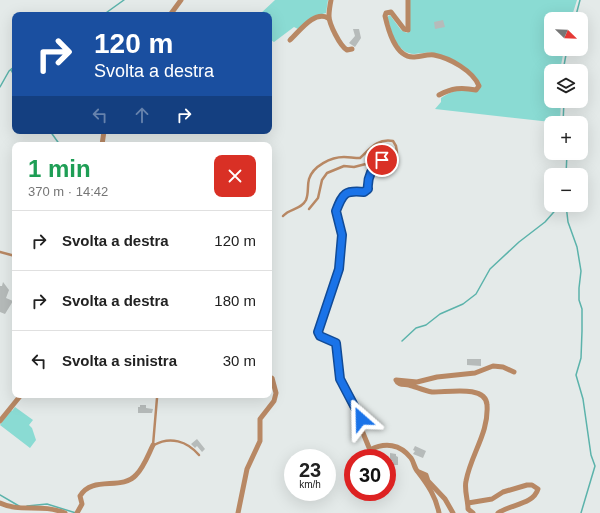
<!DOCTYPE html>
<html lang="it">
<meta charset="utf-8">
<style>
body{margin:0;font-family:Arial,sans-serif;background:#f6f6f6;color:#222;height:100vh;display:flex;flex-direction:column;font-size:15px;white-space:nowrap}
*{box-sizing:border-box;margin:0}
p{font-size:13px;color:#767676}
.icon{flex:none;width:22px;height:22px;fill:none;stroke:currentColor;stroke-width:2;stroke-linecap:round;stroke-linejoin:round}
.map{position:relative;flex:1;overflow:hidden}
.panel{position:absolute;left:12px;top:142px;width:260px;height:256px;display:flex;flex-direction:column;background:#fff;border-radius:8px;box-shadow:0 4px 16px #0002}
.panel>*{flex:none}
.top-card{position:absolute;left:12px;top:12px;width:260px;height:122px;border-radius:8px;box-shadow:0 4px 16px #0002;background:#1a4fa0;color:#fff;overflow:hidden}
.needle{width:26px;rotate:113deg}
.tools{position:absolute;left:544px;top:12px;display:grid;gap:8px}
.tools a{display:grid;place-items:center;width:44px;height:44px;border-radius:8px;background:#fff;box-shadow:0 4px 16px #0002;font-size:20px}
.speed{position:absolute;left:284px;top:449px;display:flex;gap:8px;font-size:20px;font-weight:700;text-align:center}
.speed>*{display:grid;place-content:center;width:52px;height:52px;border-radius:50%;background:#fff;box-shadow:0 4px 16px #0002;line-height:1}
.speed small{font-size:10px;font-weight:400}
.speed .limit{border:6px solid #d22;background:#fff;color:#111}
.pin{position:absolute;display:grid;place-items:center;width:34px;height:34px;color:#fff;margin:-17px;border:2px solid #fff;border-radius:50%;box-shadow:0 1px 4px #0007}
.me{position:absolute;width:44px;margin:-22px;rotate:335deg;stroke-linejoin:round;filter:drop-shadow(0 0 3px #0008)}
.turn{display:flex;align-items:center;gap:14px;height:84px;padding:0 16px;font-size:18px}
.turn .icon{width:52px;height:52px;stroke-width:2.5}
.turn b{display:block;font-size:28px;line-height:34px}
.lanes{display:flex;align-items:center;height:38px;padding:0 16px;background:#0003;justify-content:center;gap:20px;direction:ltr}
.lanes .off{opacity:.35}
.round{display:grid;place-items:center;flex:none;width:42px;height:42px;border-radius:8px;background:#f6f6f6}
.summary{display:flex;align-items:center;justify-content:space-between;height:68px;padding:0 16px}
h1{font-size:24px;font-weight:700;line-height:30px;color:#1e9e55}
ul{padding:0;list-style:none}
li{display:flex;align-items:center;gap:12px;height:60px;padding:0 16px;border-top:1px solid #e0e0e0}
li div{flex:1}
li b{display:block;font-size:15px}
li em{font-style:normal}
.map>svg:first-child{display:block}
</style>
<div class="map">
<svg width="600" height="513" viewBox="0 0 600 513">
<rect width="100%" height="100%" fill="#e4eae9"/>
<g fill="#8adbd3">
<polygon points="275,0 328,0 326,13 312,17 298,29 294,27 274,42 269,39 269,15 259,15"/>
<path d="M410,0H577L571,19H551V49H564L560,71H551V101H561L560,123L435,109L441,102V98C449,93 457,89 467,90C471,91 473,92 477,91L481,85C473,69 451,56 433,53C422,51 413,58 403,50C393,43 391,28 387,17L390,15L401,30L407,33L410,31Z"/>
<polygon points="15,407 33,420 29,425 32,428 36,440 30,448 0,425 10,410 12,411"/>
</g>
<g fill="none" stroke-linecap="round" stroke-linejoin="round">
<g stroke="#5bb3ab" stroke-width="1.5">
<polyline points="103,15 124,0"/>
<polyline points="575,19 580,0"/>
<polyline points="11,70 15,77"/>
<polyline points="563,71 567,49"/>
<polyline points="0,87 9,71 15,66"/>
<polyline points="563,123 564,101"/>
<polyline points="50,131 60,145"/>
<polyline points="566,175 567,153"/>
<polyline points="566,205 568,222 577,247 581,271 579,288 579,300 582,309 582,331 581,358 576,375 583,399 591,455 595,466 581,513"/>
<polyline points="402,341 416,328 426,325 440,314 463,304 476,294 490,269 519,242 545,222 560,205"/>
<polyline points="0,495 19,506"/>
<polyline points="27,506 47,504 76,513"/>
</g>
</g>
<g fill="#b6bbba">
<polygon points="443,20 445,27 435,29 434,22"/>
<polygon points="353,29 359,29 361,38 355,47 349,43 355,36"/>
<polygon points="3,282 9,290 6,298 13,301 5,314 0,312 0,286 2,286"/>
<polygon points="467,359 481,359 481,366 467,365"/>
<polygon points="140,405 146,405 146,408 153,409 152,413 138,413 138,407 140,407"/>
<polygon points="197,439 205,449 202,452 197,446 195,448 191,444"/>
<polygon points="415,446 426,451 423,458 413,454 415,451 413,450"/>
<polygon points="390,453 396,454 396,456 398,457 398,465 393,465 393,461 390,461"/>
</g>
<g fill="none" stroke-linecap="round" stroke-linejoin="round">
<g stroke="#b88864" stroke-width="2.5">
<path d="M283,216C290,208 301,210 306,200C309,193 307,186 309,179C313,166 331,157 344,157C349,157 354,158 360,158C370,149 377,138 393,141L396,146L397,153L393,157L354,167L344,166L327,173L322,180L318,198L309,209"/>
<polyline points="0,252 15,256"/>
<polyline points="153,445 157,398"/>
<path d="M154,445C170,436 187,441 199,455"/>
</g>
<g stroke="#b88864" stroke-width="5">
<path d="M331,0C330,5 329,11 329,16C329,24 340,46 347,50L352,49"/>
<path d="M408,0V30L404,29L391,12L386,13L385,16C388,29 395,57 413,57C419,57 428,54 434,55C450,58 473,71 479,86L476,90C461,87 452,88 439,95"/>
<polyline points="170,15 181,0"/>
<path d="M290,40C299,32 314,10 328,18"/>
<polyline points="102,145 104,131"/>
<path d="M377,163L368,176V189L364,192C345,190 343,193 336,211L342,235L339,269L318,332L320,336L335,343L340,379L358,411L363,433L370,450C385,442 400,444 411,458C414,462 414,468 418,472C428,485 436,497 439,513"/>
<polyline points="0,421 21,395"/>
<polyline points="419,472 426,475 428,481 445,499 453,513"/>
<path d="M0,503C20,513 41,503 65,513"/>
<path d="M468,503L492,499L503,492L527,485H532L538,489C533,505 511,504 498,513"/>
<path d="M77,513L82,504L80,496C92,475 122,491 136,475C144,467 148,455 153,445"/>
<polyline points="238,513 247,469 260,441 260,419 274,401 276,393 272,378 269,377"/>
<path d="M473,513L468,509C468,500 464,490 466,481C471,454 489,433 487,405C486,384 445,393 432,392C425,391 416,387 409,385C403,384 398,385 396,380L417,382L437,377L475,373L493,366L503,367L514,372"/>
</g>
</g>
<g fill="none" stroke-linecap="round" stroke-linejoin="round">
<defs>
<path id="route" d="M361,419L340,379L336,343L320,336L318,332L339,269L342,235L336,211C343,193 345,190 364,192L368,189C367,178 372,166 382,160"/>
</defs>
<use href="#route" stroke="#114b97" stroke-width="10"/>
<use href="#route" stroke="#1a73e8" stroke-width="7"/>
</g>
</svg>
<div class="tools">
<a><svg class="needle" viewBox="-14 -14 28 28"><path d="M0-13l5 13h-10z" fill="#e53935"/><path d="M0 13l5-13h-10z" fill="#767676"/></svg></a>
<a><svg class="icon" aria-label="layers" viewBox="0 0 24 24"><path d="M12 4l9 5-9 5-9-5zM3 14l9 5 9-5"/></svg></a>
<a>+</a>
<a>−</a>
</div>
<div class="speed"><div>23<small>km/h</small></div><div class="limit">30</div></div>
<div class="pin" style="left:382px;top:160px;background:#d93025"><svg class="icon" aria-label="arrive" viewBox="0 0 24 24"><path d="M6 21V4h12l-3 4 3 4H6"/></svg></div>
<svg class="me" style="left:361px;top:419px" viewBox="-20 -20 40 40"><path d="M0-17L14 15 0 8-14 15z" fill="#1a73e8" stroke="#fff" stroke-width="4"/></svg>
<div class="top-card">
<div class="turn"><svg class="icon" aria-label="right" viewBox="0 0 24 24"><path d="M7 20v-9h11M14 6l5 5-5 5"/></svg><div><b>120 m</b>Svolta a destra</div></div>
<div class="lanes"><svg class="icon off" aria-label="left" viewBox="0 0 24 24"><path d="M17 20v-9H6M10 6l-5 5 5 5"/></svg><svg class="icon off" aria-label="ahead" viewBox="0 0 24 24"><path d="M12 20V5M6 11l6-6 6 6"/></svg><svg class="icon" aria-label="right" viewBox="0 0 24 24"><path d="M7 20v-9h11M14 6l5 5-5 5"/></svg></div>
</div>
<section class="panel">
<div class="summary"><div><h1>1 min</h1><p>370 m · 14:42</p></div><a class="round" style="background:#d93025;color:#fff"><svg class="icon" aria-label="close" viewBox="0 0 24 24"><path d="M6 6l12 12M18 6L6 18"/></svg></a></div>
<ul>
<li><svg class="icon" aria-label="right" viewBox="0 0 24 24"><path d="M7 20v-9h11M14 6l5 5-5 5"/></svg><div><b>Svolta a destra</b></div><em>120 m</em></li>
<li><svg class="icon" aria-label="right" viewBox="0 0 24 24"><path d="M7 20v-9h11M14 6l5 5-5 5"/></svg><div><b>Svolta a destra</b></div><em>180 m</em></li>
<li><svg class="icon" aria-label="left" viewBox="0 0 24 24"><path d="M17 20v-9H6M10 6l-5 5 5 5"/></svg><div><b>Svolta a sinistra</b></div><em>30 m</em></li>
</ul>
</section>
</div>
